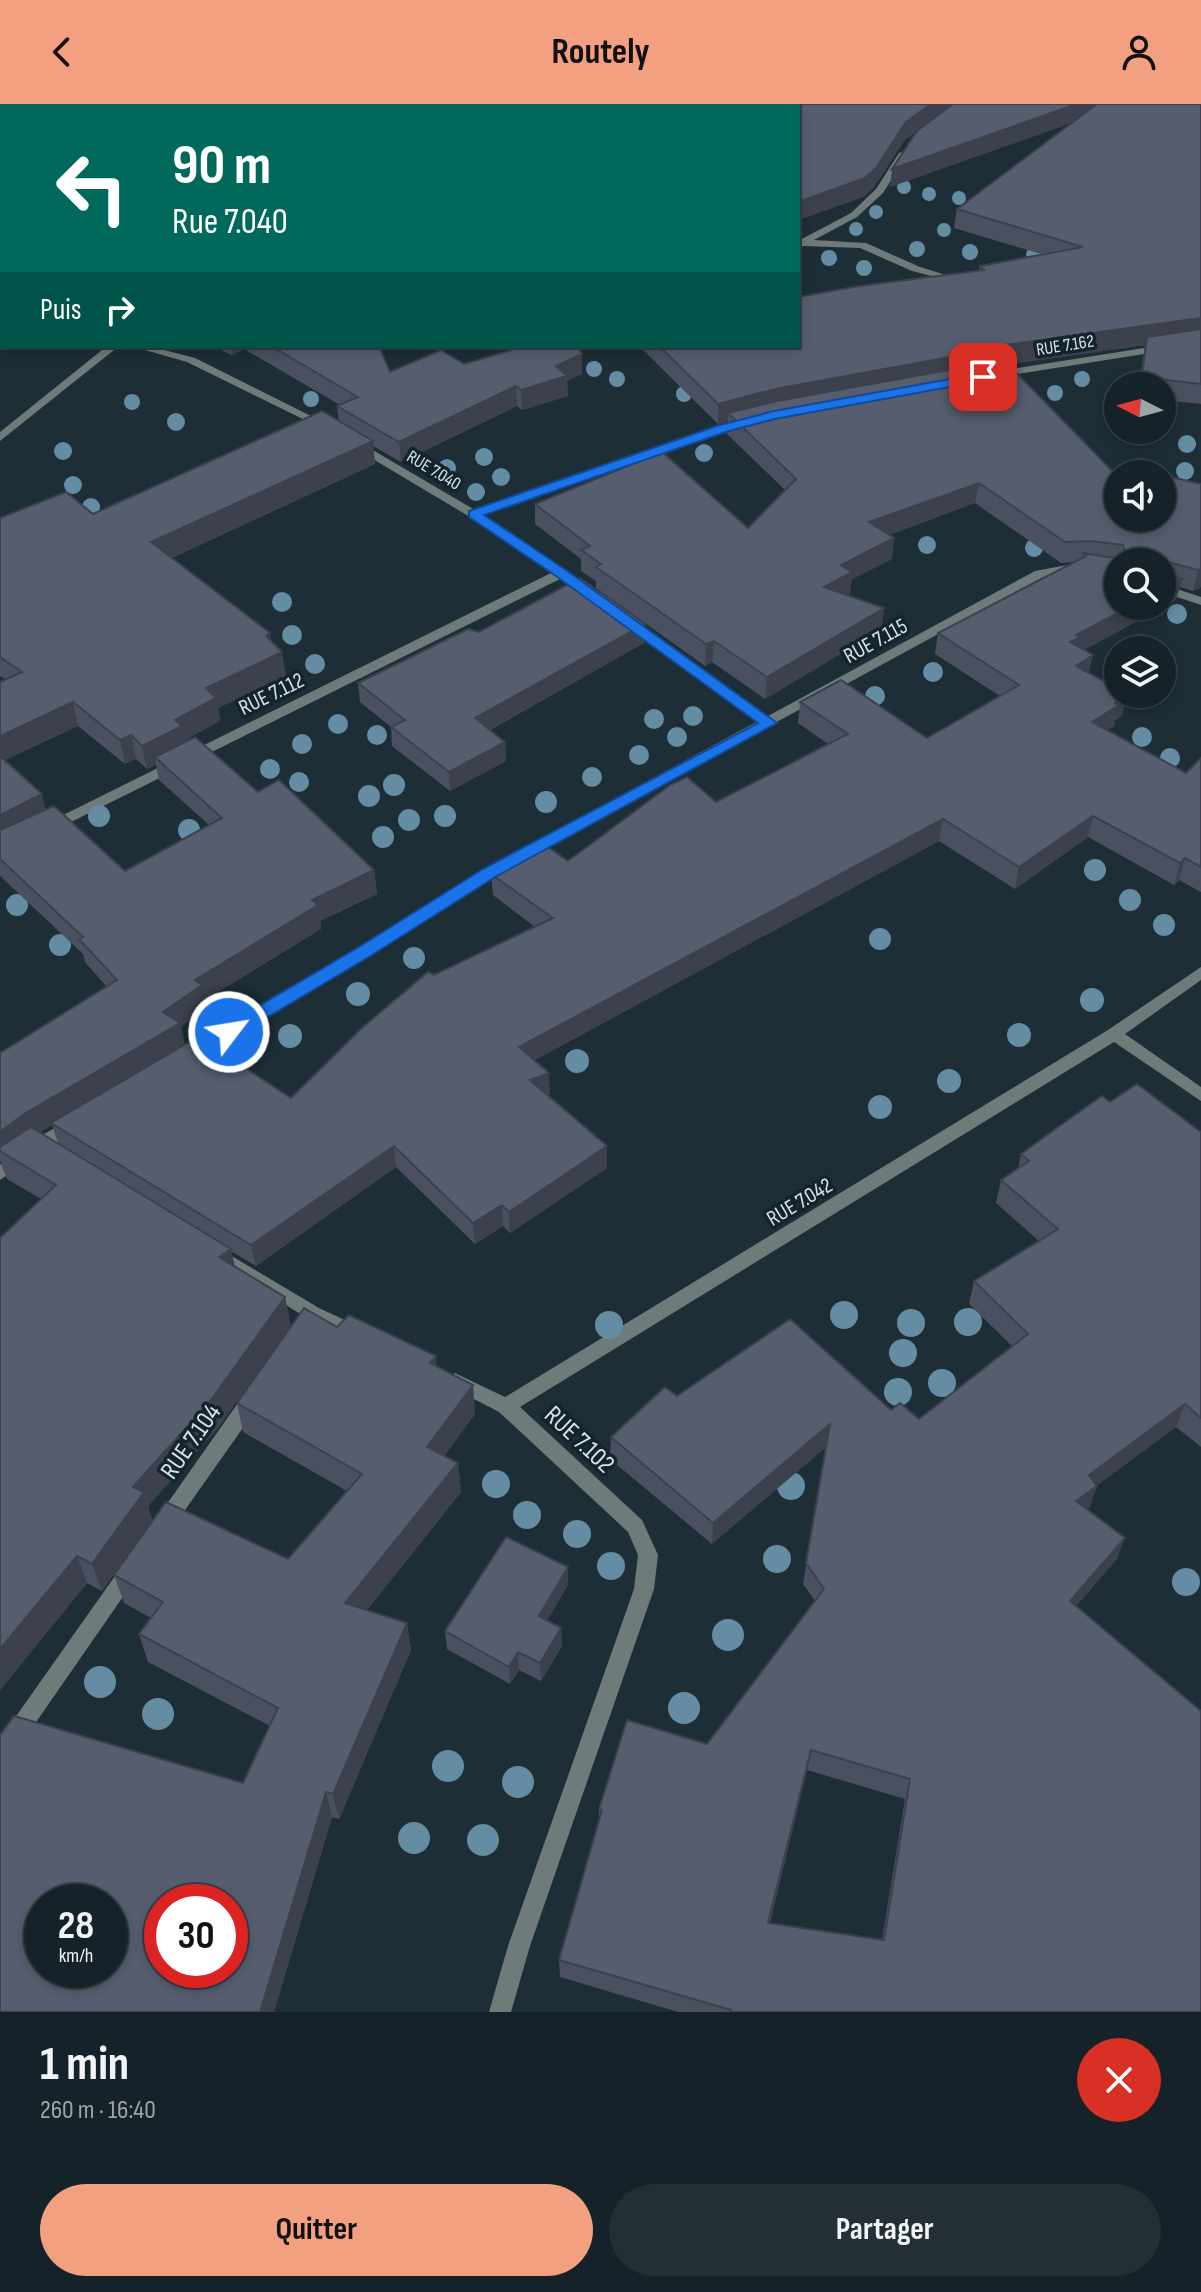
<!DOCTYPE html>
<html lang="fr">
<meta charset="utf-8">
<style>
body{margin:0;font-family:"Sofia Sans Condensed",sans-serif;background:#232f35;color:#f1f3f6;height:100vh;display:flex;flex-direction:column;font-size:30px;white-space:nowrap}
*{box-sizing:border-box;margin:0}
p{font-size:26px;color:#9ea4a8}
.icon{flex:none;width:44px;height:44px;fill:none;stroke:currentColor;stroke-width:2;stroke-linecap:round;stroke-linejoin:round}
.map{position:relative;height:1908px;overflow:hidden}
.panel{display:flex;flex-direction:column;background:#162229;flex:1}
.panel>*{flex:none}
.top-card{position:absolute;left:0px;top:0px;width:800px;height:244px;box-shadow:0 4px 12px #0003,0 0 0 2px #353f46;background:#00695c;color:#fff;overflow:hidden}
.needle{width:52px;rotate:276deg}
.tools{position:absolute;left:1104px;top:268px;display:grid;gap:16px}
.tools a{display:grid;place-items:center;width:72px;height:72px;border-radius:50%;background:#162229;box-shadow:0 4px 12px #0003,0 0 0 2px #353f46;font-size:40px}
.speed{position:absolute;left:24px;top:1780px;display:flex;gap:16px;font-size:40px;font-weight:700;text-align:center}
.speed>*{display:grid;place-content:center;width:104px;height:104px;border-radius:50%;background:#162229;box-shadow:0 4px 12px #0003,0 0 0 2px #353f46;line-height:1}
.speed small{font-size:20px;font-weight:400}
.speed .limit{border:12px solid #d22;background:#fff;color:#111}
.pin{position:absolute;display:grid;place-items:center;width:68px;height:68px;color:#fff;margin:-34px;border-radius:16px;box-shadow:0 4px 12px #0006}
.me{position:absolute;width:88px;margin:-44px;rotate:59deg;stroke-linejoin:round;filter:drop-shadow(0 0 6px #0008)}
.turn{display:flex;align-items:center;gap:28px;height:168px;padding:0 40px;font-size:36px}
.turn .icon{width:104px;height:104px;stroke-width:2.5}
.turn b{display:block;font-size:56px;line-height:68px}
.then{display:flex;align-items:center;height:76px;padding:0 40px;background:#0003;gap:16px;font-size:30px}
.round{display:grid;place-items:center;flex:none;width:84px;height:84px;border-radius:42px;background:#232f35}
.head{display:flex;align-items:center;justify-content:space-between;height:136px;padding:0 40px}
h1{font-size:48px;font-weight:700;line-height:60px}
.primary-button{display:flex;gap:16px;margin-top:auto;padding:16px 40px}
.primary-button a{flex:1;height:92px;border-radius:48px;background:#f2a07f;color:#111;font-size:32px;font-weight:700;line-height:92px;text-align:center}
.primary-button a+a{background:#232f35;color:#f1f3f6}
header{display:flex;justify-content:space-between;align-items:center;height:104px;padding:0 40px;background:#f2a07f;color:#111;font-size:36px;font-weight:700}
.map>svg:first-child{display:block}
</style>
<header><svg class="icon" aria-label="back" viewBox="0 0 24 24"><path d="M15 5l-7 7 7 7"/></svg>Routely<svg class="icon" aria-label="person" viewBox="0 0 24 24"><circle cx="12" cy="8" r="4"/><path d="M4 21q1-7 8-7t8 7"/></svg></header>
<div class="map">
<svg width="1201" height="1908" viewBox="0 0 1201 1908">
<rect width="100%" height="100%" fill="#1d2e37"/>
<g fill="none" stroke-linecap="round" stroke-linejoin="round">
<g fill="#6f7a7a" fill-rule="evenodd">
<polygon points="902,48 907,51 883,89 857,113 814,136 866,139 920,163 959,175 959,179 912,167 860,144 804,142 798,144 798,137 851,109 876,85 899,49"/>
<rect x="0" y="188" width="2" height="9"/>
<polygon points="1201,235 1201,241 993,274 987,271 993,268"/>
<polygon points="107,242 119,242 0,337 0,328"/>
<polygon points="131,242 149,242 195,254 331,322 321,324 187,258"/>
<polygon points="747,315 753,318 751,320 483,411 593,486 593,492 585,492 560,475 55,726 50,728 43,723 45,720 551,469 470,413 351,342 351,338 359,338 475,406"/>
<polygon points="1078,459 1118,465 1118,473 1078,467 1043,473 494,772 371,851 198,954 186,954 184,950 186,946 361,843 484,766 758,617 622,520 622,514 632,514 768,612 1035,467"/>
<polygon points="1162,480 1201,493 1201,501 1162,488"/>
<polygon points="1201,863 1201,876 1125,930 1201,983 1201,997 1114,938 520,1303 642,1416 658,1451 654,1485 530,1842 511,1908 489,1908 508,1842 634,1485 638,1451 628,1428 499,1308 449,1282 446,1277 449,1272 455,1269 461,1272 505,1293 1108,926"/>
<polygon points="73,1014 79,1016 81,1020 79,1024 0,1076 0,1061 33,1036"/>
<polygon points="215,1142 319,1204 364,1225 367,1230 364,1235 358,1237 352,1235 307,1214 209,1154 206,1149 209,1144"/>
<polygon points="252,1287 259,1289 261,1295 259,1301 171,1426 164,1429 157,1426 154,1420 157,1414 245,1289"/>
<polygon points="129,1459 136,1462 139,1468 136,1474 7,1660 0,1663 0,1635 122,1462"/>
</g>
</g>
<g fill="#648ca3">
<circle cx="904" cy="83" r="7"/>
<circle cx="929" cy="90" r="7"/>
<circle cx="959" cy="94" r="7"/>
<circle cx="876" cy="108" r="7"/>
<circle cx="856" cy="125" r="7"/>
<circle cx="944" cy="126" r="7"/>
<circle cx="917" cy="145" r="8"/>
<circle cx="970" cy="148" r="8"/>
<circle cx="1034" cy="151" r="8"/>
<circle cx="829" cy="154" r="8"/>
<circle cx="864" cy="164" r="8"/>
<circle cx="594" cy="265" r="8"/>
<circle cx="617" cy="275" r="8"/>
<circle cx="1082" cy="275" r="8"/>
<circle cx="1055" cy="289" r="8"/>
<circle cx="684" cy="290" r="8"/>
<circle cx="311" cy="295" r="8"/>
<circle cx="132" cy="298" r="8"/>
<circle cx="176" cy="318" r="9"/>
<circle cx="1187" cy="340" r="9"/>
<circle cx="63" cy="347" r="9"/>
<circle cx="704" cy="349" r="9"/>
<circle cx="484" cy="353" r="9"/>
<circle cx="447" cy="364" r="9"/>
<circle cx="1185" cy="367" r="9"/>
<circle cx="501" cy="373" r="9"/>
<circle cx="73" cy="381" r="9"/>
<circle cx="476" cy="388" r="9"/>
<circle cx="91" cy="403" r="9"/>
<circle cx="927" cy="441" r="9"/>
<circle cx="1034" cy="444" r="9"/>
<circle cx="282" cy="498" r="10"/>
<circle cx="1177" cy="510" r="10"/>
<circle cx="292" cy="531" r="10"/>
<circle cx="315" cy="560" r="10"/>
<circle cx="933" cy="568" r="10"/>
<circle cx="875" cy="592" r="10"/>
<circle cx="693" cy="612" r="10"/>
<circle cx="654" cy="615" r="10"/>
<circle cx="338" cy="620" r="10"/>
<circle cx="377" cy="631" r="10"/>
<circle cx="677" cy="633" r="10"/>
<circle cx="1142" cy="633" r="10"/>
<circle cx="302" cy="640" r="10"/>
<circle cx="639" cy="651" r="10"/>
<circle cx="1170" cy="654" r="10"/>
<circle cx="270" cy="665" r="10"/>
<circle cx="592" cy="673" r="10"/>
<circle cx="299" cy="678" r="10"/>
<circle cx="394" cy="681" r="11"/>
<circle cx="369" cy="692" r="11"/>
<circle cx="546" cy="698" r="11"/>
<circle cx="99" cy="712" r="11"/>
<circle cx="445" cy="712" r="11"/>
<circle cx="409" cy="716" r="11"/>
<circle cx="189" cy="726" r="11"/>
<circle cx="383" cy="733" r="11"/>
<circle cx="1095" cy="766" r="11"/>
<circle cx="1130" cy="796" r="11"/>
<circle cx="17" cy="801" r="11"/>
<circle cx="1164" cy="821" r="11"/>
<circle cx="880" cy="835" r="11"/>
<circle cx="60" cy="841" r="11"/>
<circle cx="414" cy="854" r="11"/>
<circle cx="358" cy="890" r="12"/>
<circle cx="1092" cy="896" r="12"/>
<circle cx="1019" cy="931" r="12"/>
<circle cx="290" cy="932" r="12"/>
<circle cx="577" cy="957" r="12"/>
<circle cx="949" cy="977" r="12"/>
<circle cx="880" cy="1003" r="12"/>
<circle cx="844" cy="1211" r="14"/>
<circle cx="968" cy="1218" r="14"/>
<circle cx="911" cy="1219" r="14"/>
<circle cx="609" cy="1221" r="14"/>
<circle cx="903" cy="1249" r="14"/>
<circle cx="942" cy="1279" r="14"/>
<circle cx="898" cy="1288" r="14"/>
<circle cx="496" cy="1380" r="14"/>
<circle cx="791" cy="1382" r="14"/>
<circle cx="527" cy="1411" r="14"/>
<circle cx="577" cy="1430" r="14"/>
<circle cx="777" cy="1455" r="14"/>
<circle cx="611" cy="1462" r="14"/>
<circle cx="1186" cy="1478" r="14"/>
<circle cx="728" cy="1531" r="16"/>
<circle cx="100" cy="1578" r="16"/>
<circle cx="684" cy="1604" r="16"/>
<circle cx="158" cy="1610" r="16"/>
<circle cx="448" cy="1662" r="16"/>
<circle cx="518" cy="1678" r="16"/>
<circle cx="414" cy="1734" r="16"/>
<circle cx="483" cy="1736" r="16"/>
</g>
<g fill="#4a505f" fill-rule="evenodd">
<path d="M0,0H1201V300L1162,296V282H1139L1145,241L1008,260L1118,414L1201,380V483L1193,487L1180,483L1176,496L1084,546L1089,569L1122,612L1115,616L1114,622L1107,626L1186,669L1201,654V788L1179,776L1174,781L1088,733L1015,785L939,737L535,956L550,990L548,991L607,1064L510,1129L503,1122L475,1140L396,1063L256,1162L231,1147L235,1162L291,1222L218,1324L148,1402L152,1416L102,1487L87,1479L0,1586L41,1095L7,1075L0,1057V949L107,883L85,858L83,850L0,772V578L5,575L0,572V414L93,410L339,318L337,302L340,301L244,245L232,251L212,242H379L390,268L464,260L582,270L567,277L568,292L522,306L517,302L401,358L373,342L375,360L172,454L271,538L286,572L218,604L220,617L185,636V638L374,766L377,790L320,817L321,825L205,896L207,905L181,923L185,941L291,994L434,871L535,823L493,791L491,770L568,757L716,698L828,640L798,619L800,598L927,634L1000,592L935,550L938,529L1074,458L1061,459L975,399L889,431L894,434L892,455L852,475L850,489L847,491L882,525L765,595L712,558L705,562L596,484V477L581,467V455L535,420V400L748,424L785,386L727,330L728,317L718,320L639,242H798L979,167L980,162L1041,150L954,124L957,105L1071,19L890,83L917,27L904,37L874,83L863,93L798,116V2H2V105L0,103ZM78,622L125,660L136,655L147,665L156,661L159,676L209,721L125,767L46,706L5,656ZM52,1021L58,1039L40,1028Z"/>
<polygon points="2,146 2,181 0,180 0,147"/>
<polygon points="479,528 644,539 490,626 505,638 506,657 450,687 392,642 391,623 360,598 358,579"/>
<path d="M1110,998L1201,1028V1343L1176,1323L1097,1381L1090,1403L1087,1405L1117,1455L1076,1502L1201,1908H678L560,1873L559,1856L599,1718V1705L707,1640L815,1497L803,1480L826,1343L712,1440L610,1355L611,1333L677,1292L891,1306L919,1315L1012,1242L969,1200L974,1177L1039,1137L996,1099L1001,1076L1018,1065L1021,1050ZM807,1666L905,1695L882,1836L770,1819Z"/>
<polygon points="337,1223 437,1263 473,1281 475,1310 444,1352 458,1359 461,1388 367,1506 407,1519 411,1546 339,1715 332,1713 274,1908 0,1908 243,1679 270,1622 148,1558 139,1530 151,1514 124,1499 114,1471 288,1455 347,1387 243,1328 237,1299"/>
<polygon points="568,1463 568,1481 547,1516 561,1524 562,1542 541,1577 519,1566 510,1580 447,1545 445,1527"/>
</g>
<g fill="#3c414d">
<polygon points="931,0 954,0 904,37 874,83 863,93 798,116 798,98"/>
<polygon points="1077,0 1112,0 1111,5 890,83 892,65"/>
<polygon points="1201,214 1201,233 1147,233 1145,241 991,263 728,309 728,317 718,320 718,300 775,285 991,243"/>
<polygon points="231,242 244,242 244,245 232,251"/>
<polygon points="582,250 582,270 567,277 568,292 522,306 521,286 556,262"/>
<polygon points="516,282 517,302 401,358 399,338"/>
<polygon points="373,337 375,360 156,461 151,438"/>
<polygon points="979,379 975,399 866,439 869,418"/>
<polygon points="894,434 892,455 852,475 850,489 822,504 824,483 841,461"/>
<polygon points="1201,465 1201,483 1193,487 1198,466"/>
<polygon points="1182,475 1176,496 1076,550 1070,538 1076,531 1131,502 1162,502 1162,485"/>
<polygon points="884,504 882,525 765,595 767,573"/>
<polygon points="645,520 644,539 476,633 475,614"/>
<polygon points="270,529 274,552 282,548 286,572 218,604 220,617 185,636 187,646 155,653 156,661 147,665 142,642 175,616 206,584"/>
<polygon points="714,537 712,558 705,562 706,540"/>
<polygon points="1093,551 1088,572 1076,562"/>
<polygon points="1127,590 1122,612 1115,616 1114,622 1087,639 1092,618 1115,599"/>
<polygon points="73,598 78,622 0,658 0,632"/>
<polygon points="131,631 136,655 125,660 120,636"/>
<polygon points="505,638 506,657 450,687 449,668"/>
<polygon points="42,690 48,714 0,738 0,711"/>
<polygon points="1093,712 1088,733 1015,785 1019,763"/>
<polygon points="943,715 939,737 520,964 519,943"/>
<polygon points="1185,754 1179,776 1174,781 1180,759"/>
<polygon points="374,766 377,790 320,817 321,825 205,896 207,905 181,923 185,943 51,1019 52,1021 31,1034 0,1047 0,1028 163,908 195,876 312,796"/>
<polygon points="549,969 550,990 531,997 530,976"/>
<polygon points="394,1042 396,1063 256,1162 251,1141"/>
<polygon points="607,1042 607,1064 510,1129 509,1108"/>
<polygon points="502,1101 503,1122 475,1140 473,1119"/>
<polygon points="231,1145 237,1174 219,1153"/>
<polygon points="285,1193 291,1222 218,1324 148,1402 152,1416 102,1487 92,1460 133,1383"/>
<polygon points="436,1252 439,1282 430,1259"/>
<polygon points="473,1281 475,1310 430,1371 427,1343"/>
<polygon points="1185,1300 1176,1323 1091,1386 1097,1382 1090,1403 1069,1419 1076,1397 1089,1371"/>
<polygon points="830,1320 827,1342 712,1440 713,1419"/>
<polygon points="458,1359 461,1388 350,1527 345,1499"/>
<polygon points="1125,1434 1117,1455 1062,1518 1070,1497"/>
<polygon points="77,1452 87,1479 0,1586 0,1545"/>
<polygon points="568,1463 568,1481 539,1530 539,1512"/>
<polygon points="407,1519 411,1546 339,1715 333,1690"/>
<polygon points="561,1524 562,1542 541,1577 540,1559"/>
<polygon points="518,1548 519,1566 510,1580 509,1563"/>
<polygon points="811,1646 807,1666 765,1837 768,1819"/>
<polygon points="326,1688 332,1713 274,1908 260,1908"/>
</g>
<g fill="#565d6e" stroke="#3c414d" stroke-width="2" fill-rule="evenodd">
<polygon points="0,0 931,0 906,18 876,64 865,74 798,98 798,2 2,2 2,89 0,88"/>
<polygon points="953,0 1077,0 892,65 917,27"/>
<polygon points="1097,0 1201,0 1201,214 991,243 994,245 775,285 718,300 659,242 798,242 798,193 860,182 984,166 980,162 1083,143 957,105"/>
<polygon points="2,146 2,164 0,163 0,147"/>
<polygon points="1201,225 1201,280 1142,273 1147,233"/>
<polygon points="271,242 379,242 390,268 441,246 464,260 525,242 578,242 582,250 556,262 567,272 521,286 516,282 399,338 337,302 358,293"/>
<polygon points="1004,256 1118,373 1118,414 1162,414 1162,371 1201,380 1201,465 1198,466 1165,457 1164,469 1182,475 1162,485 1162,458 1118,458 1118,502 1131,502 1076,531 1080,533 1070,538 1093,551 1076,562 1118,585 1118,590 1127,590 1115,599 1119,601 1092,618 1186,669 1201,654 1201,763 1185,754 1180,759 1093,712 1019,763 943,715 519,943 549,969 530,976 607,1042 509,1108 502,1101 473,1119 394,1042 251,1141 51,1019 198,933 291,994 362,924 428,868 434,871 553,814 491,770 542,739 568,757 670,681 687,673 716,698 848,630 800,598 841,576 927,634 1019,581 938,529 1086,452 1082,449 1122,455 1126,452 1123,441 1091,437 1065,438 979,379 869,418 894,434 841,461 852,468 824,483 884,504 767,573 714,537 706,540 596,463 601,460 581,446 590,442 535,400 662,348 748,424 796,375 728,309 777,297"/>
<polygon points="322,307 373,337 151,438 270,529 266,532 282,548 206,584 216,594 175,616 182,622 142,642 131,631 120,636 73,598 0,632 0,578 22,568 0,553 0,414 66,388 93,410"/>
<polygon points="1130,363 1159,370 1130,370"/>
<polygon points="580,474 645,520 475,614 505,638 449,668 391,623 405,616 358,579 468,525 479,528"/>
<polygon points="195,633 258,688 279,676 374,766 312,796 318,801 195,876 202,881 163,908 180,919 24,1010 0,1028 0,949 117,876 79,835 83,833 0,755 0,726 54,702 125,767 222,714 155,653"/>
<polygon points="0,652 42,690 0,711"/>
<path d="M1137,980L1201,1028V1314L1185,1300L1089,1371L1097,1382L1076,1397L1125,1434L1070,1497L1201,1607V1908H730L731,1906L559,1856L602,1706L599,1705L627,1616L707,1640L824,1485L806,1459L830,1320L713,1419L611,1333L665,1283L677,1292L790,1215L891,1306L900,1299L919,1315L1028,1230L974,1177L1058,1125L1001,1076L1029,1057L1021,1050L1058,1023L1102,992L1110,998ZM811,1646L910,1675L884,1836L768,1819Z"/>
<polygon points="31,1023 231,1145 219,1153 285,1193 211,1296 133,1383 144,1388 92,1460 77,1452 0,1545 0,1134 56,1081 0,1047 0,1043"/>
<path d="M304,1204L337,1223L349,1211L436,1252L430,1259L473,1281L427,1343L458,1359L345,1499L407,1519L333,1690L326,1688L260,1908H0V1631L14,1612L243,1679L278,1604L139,1530L163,1498L114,1471L166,1398L288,1455L362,1370L237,1299ZM42,1798H110V1866H42ZM162,1798H230V1866H162Z"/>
<polygon points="506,1433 568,1463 539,1512 561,1524 540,1559 518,1548 509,1563 445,1527"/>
</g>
<polygon fill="#1a73e8" stroke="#114b97" stroke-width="2" points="983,269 988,270 988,276 775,315 729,327 484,411 566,466 777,619 495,773 372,851 236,932 223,932 220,928 223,923 359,843 483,765 758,619 556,472 469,413 469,407 720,321 774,307"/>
<g text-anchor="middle" stroke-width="7" stroke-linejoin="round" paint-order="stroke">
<g font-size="18" fill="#d7e1e7" stroke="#13242d">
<text transform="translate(1065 241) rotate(-9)" y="6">RUE 7.162</text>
<text transform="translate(434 366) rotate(31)" y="6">RUE 7.040</text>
</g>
<g font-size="22" fill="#d7e1e7" stroke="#13242d">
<text transform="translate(875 536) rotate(-29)" y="8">RUE 7.115</text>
<text transform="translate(271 589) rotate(-26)" y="8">RUE 7.112</text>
<text transform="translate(799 1097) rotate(-31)" y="8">RUE 7.042</text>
</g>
<g font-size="26" fill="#d7e1e7" stroke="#13242d">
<text transform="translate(580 1335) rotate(43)" y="9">RUE 7.102</text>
<text transform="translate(190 1337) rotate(-55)" y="9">RUE 7.104</text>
</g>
</g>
</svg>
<div class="tools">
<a><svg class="needle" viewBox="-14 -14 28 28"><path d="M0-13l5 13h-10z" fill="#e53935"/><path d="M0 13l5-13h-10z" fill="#9ea4a8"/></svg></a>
<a><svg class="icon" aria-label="sound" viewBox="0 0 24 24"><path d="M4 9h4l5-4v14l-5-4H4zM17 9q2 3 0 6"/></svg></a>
<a><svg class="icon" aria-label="search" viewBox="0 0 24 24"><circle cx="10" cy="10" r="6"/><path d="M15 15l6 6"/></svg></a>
<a><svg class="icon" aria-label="layers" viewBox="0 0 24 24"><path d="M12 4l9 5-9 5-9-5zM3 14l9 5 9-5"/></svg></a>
</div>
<div class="speed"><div>28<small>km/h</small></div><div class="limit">30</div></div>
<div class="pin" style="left:983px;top:273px;background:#d93025"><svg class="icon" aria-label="arrive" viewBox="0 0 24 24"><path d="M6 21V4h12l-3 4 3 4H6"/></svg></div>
<svg class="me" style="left:229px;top:928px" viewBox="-20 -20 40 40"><circle r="17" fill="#1a73e8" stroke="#fff" stroke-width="3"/><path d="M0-11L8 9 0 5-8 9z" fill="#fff"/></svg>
<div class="top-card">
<div class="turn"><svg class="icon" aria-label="left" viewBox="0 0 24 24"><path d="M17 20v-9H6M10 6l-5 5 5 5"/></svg><div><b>90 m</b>Rue 7.040</div></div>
<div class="then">Puis<svg class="icon" aria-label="right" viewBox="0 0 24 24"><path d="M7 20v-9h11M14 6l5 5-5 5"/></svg></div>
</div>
</div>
<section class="panel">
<div class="head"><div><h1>1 min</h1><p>260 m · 16:40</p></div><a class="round" style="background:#d93025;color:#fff"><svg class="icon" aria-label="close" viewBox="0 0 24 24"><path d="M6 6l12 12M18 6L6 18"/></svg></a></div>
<div class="primary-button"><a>Quitter</a><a>Partager</a></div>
</section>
